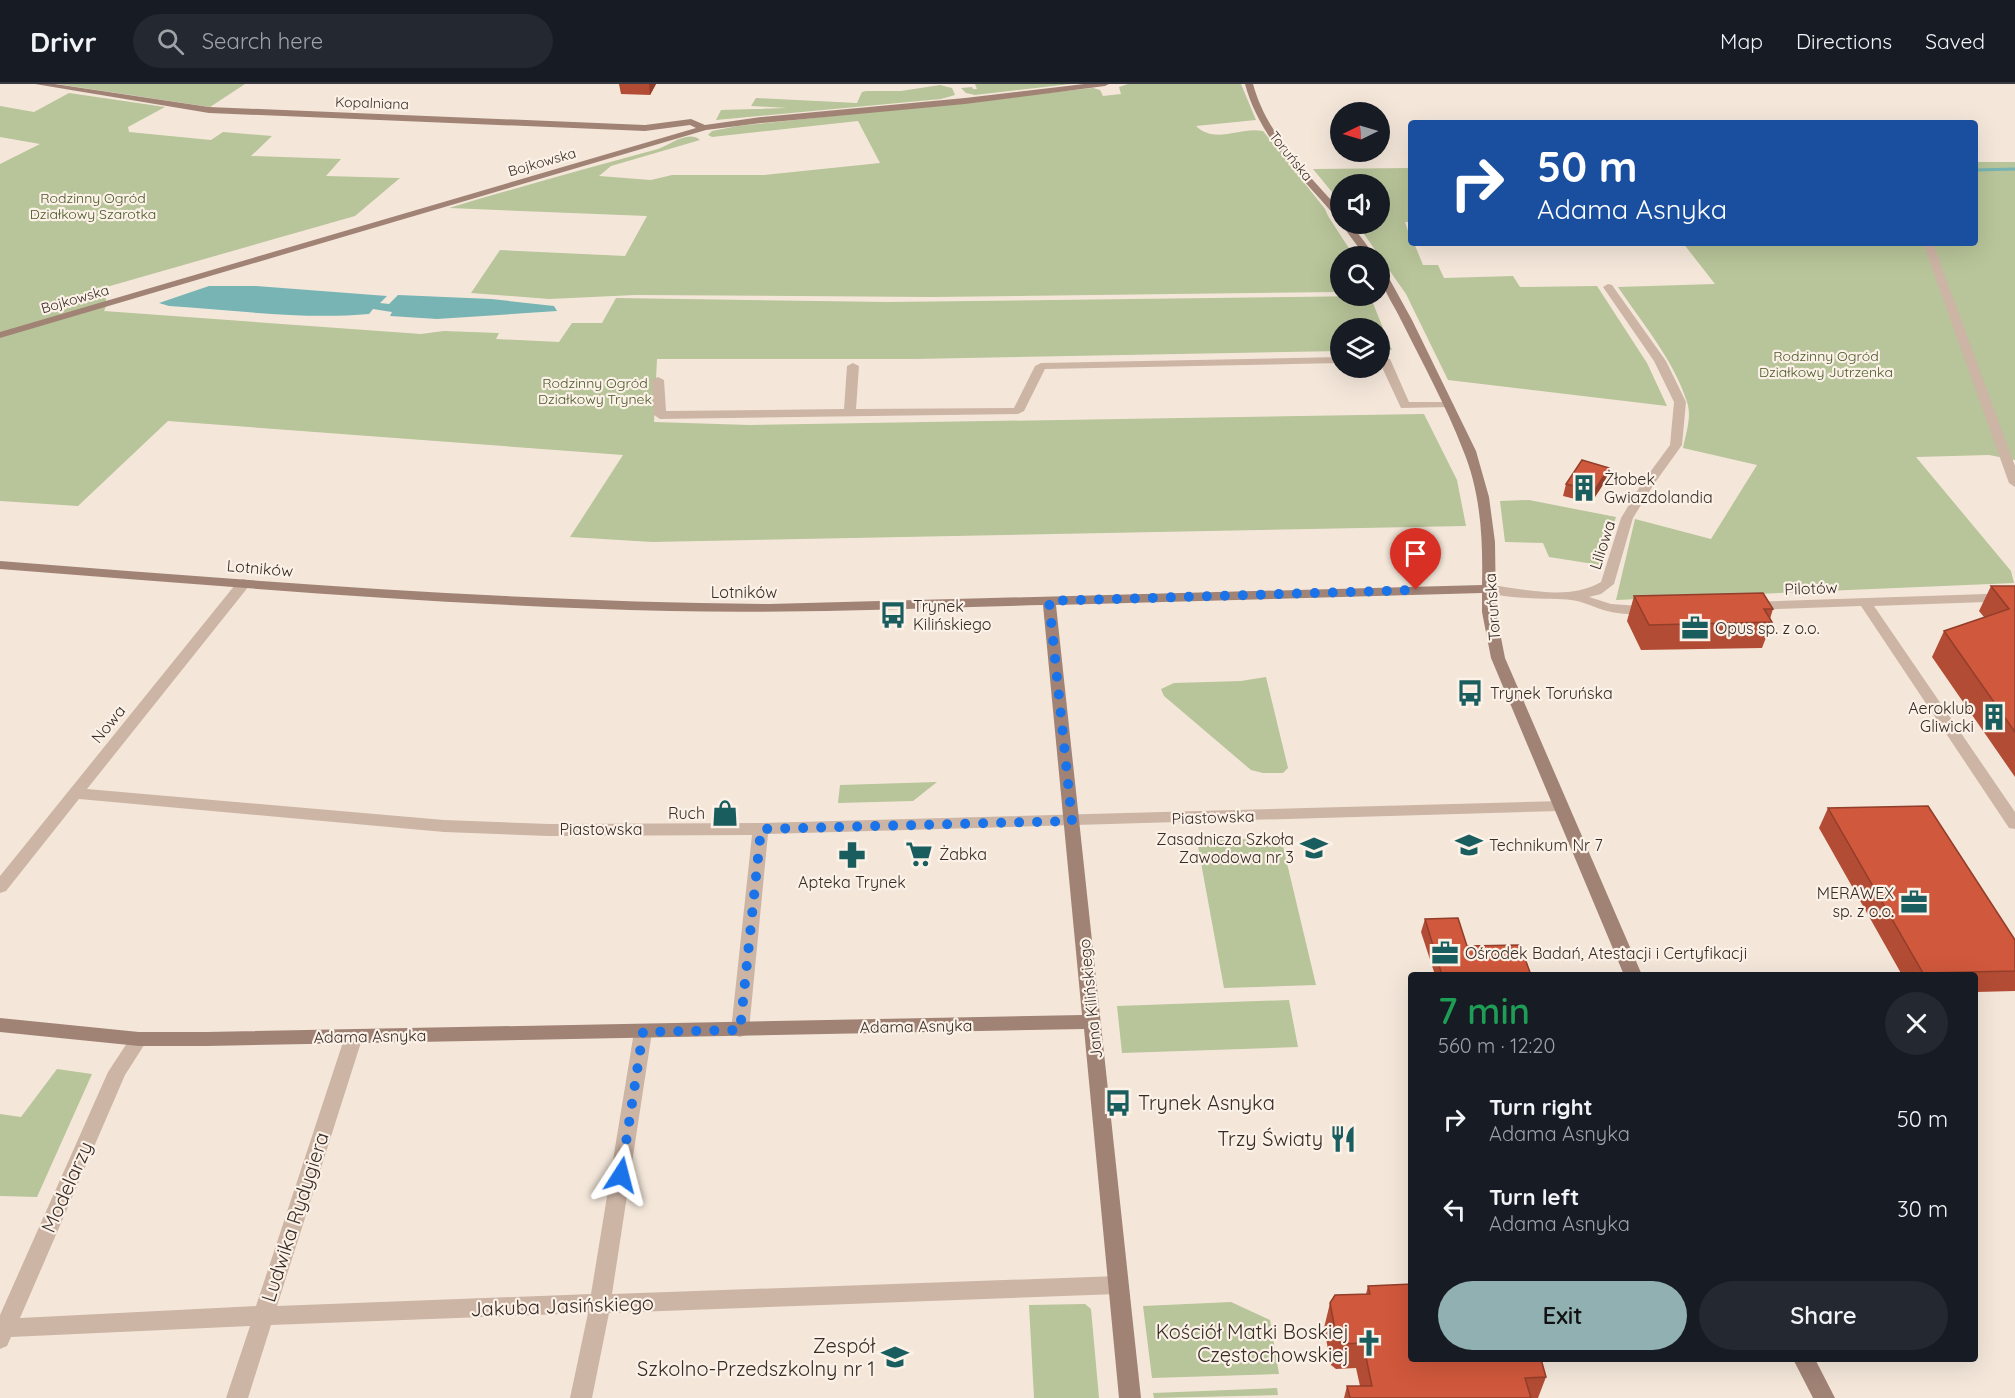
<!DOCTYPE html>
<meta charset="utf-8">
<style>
body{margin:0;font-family:Quicksand,sans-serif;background:#242831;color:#f1f3f6;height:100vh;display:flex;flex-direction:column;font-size:22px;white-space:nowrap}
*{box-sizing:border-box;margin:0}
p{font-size:20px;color:#9ea1a6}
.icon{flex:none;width:33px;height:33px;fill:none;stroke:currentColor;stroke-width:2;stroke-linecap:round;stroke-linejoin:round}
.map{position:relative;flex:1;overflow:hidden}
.details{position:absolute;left:1408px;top:888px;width:570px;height:390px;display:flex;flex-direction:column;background:#171b24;border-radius:6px;box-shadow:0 6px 24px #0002}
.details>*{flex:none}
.banner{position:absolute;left:1408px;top:36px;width:570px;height:126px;border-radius:6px;box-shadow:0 6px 24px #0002;background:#1a4fa0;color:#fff;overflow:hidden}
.needle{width:39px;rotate:265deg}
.controls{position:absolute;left:1330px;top:18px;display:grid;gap:12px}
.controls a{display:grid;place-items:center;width:60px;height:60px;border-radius:50%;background:#171b24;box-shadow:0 6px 24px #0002;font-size:30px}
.pin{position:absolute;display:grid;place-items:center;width:51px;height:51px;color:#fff;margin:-62px -26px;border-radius:50% 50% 50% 0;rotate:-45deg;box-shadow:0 0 6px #0007}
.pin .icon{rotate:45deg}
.me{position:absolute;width:66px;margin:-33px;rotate:9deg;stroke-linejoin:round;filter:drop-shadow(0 0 4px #0008)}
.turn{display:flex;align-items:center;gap:21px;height:126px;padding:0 30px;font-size:27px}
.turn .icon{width:78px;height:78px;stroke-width:2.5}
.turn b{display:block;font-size:42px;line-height:51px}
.round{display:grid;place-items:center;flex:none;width:63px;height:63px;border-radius:32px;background:#242831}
.overview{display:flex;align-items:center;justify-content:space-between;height:102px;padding:0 30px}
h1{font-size:36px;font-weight:600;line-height:45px;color:#1e9e55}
.action{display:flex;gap:12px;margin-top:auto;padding:12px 30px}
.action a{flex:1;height:69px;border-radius:36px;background:#90b0b2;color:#111;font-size:24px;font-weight:600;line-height:69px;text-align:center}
.action a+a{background:#242831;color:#f1f3f6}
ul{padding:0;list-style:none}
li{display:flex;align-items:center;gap:18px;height:90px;padding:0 30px}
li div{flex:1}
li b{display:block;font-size:22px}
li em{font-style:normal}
header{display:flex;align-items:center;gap:36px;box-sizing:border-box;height:84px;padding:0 30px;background:#171b24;border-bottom:2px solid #363941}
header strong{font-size:28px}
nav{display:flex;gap:33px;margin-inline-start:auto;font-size:21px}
.search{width:420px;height:54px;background:#242831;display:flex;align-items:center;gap:15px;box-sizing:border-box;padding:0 21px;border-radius:33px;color:#9ea1a6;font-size:22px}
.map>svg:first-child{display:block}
</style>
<header>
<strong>Drivr</strong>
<div class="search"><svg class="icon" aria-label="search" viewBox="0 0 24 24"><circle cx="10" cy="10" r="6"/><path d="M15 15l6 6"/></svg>Search here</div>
<nav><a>Map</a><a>Directions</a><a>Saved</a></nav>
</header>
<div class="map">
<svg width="2015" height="1314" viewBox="0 0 2015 1314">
<rect width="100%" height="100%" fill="#f4e7da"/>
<g fill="#b8c499">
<polygon points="57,0 245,0 210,23"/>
<polygon points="959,0 1071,0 975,11 966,9 961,4 972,3 973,5 977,5 975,0"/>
<path d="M1128,0H1241L1256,36L1196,42C1216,61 1240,42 1263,47L1325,125L1328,132L1354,172H1341V208L931,213L635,211L549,215L471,209L500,166L625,172L647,132L449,124C519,103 588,84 658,65C670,61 688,46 700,56L611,82L599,92L651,96L672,91H764L880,79L858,37L712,53L708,51L712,47L738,42L1093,4L1100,6L1103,12L1121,10L1119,3Z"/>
<polygon points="940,1 952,4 955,11 941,15 716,36 721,26 787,24 751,22 756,14 857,19 862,8 866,7 901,7"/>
<polygon points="69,9 165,23 128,43 129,48 211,56 223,48 272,52 251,72 341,75 326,92 400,94 355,132 103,204 107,220 104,227 421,250 444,247 499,249 496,255 559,258 572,239 602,239 616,214 888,218 1370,212 1392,266 1380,266 1380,244 1341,244 1341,267 913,275 657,275 654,338 749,341 1424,330 1457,396 1466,442 652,458 570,453 623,371 168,337 78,422 0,417 0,80 40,60 0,53 0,22 34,28"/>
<path d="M1976,78H2015V376L1989,371L1916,373L2011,487L2014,499L1616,516L1635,435L1711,455L1757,381L1683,364C1686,349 1692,333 1687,318C1674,276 1642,239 1618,203L1715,200L1683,159H1976Z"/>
<polygon points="1411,84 1411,138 1405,138 1412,159 1414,159 1423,181 1438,181 1444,194 1513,192 1520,203 1597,202 1647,279 1667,322 1448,296 1406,210 1357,140 1380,140 1380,100 1341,100 1341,119 1313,85"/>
<polygon points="1529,416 1616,433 1600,481 1549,473 1543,459 1505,458 1500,417"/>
<polygon points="1266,593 1288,684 1283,689 1263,689 1251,686 1164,612 1161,605 1174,599 1241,597"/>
<polygon points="937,698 913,717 838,719 840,701"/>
<polygon points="1281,754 1316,901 1224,904 1197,757"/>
<polygon points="1289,916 1298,963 1122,969 1117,922"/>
<polygon points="57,985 92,990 37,1113 0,1112 0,1030 21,1033"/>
<polygon points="1231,1218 1270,1236 1279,1290 1152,1294 1143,1222"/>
<polygon points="1085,1220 1091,1225 1099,1314 1034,1314 1029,1221"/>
<polygon points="1277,1304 1278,1311 1154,1314 1153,1309"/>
</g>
<path fill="#77b4b3" d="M209,202H256L387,212L380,219L389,220L398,211L491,215L554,222L557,227L437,235L390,232L392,228L373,225L369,230C303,236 235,226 169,222L159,219Z"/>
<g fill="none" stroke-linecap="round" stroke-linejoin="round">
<polyline stroke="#77b4b3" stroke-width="3" points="1976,86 2015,85"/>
<g fill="#cdb5a5" fill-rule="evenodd">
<polygon points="1923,159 1933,159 2015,382 2015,403 2009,399"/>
<path d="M1608,200L1612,201L1666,277L1686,318L1682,361L1654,400L1633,434L1614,500L1601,510L1589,513L1611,520L1655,523L1657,526C1650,533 1617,530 1607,527C1595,524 1583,517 1571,516C1553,514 1494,516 1483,505L1490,501C1525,505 1568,517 1601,498L1621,434L1642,399L1670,361L1674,318L1654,277L1603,203Z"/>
<polygon points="1380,272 1390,275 1409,318 1448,318 1454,321 1452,323 1401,324 1380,279"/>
<polygon points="1341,273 1341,279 1045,285 1024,327 1018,330 660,335 654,331 652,296 658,293 664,296 666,327 844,325 847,282 853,279 859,282 856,325 1014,324 1035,282 1041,279"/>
<polygon points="244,495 251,499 249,502 87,705 444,736 549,740 761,739 1560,717 1566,718 1568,722 1566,726 1560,727 768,750 749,946 746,951 740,953 734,951 731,946 752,751 549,752 444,748 79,715 6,807 0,809 0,792 239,496"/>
<polygon points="2015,509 2015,517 1874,522 2015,728 2015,745 2009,744 1861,522 1752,526 1745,522 1752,518"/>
<polygon points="643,941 649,943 652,948 612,1210 1118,1192 1125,1194 1128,1201 1125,1208 1118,1210 609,1229 592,1314 570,1314 588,1229 271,1241 248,1314 226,1314 250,1242 11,1253 7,1262 0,1265 0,1231 108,988 133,950 139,948 145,950 148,955 125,991 20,1234 256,1222 345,952 348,947 354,945 360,947 363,952 277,1222 591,1210 634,948 637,943"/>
</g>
<g fill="#a18376" fill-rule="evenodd">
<polygon points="35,0 55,0 209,23 645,41 691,35 705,41 761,33 965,14 1084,0 1109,0 1105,2 965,20 761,39 706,46 0,254 0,248 696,44 690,41 645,47 209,29"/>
<path d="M1245,0H1253C1267,51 1307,89 1341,127V136L1338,135C1302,94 1259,53 1245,0Z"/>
<polygon points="1341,140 1351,140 1375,172 1365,172"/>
<path d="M1380,184L1385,187L1412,236L1476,367L1489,413L1495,458L1496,528L1505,574L1642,891H1624L1491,574L1482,528V509L1056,521L1141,1314H1119L1084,945L207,962H139L0,948V934L139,948H207L1082,931L1043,521C919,524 794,530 670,527C446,522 223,502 0,485V477C256,497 512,518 769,520L1482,501C1483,456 1481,409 1463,366C1446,322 1423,280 1402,238C1394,220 1380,204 1380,184Z"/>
<polygon points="1793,1275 1815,1275 1835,1314 1813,1314"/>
</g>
</g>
<g fill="#b34c34">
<polygon points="619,0 656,0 650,11 621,10"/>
<polygon points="1606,396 1591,419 1563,412 1566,400"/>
<polygon points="1991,502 2015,502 2015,693 1932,573 1944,547 1984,533 1979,527"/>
<polygon points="1634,512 1773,525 1770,535 1772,538 1762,564 1641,566 1627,537"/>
<polygon points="1828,724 2015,856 2015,907 1976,908 1976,891 1902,891 1819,744"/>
<polygon points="1425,835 1467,862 1531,891 1435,891 1421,848"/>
<polygon points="1368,1202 1546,1293 1538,1314 1344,1314 1347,1302 1360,1302 1356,1284 1336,1285 1331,1281 1324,1244 1330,1219 1366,1210"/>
</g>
<g fill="#923e2a">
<polygon points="649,0 656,0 650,11"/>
<polygon points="1609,384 1606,396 1591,419 1594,407"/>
</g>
<g fill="#d0583c" stroke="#923e2a" stroke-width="1.5">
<polygon points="1582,376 1609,384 1594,407 1566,400"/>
<polygon points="1991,502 2015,502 2015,648 1944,547 2009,525"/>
<polygon points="1763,509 1773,525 1764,525 1772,538 1649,541 1634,512"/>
<polygon points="1928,722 2015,856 2015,887 1923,889 1828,724"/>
<polygon points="1458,834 1467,862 1520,861 1531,891 1442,891 1425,835"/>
<polygon points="1412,1200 1412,1275 1541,1275 1546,1293 1525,1294 1531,1314 1350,1314 1347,1302 1372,1302 1363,1259 1342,1260 1337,1256 1330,1219 1335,1211 1370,1210 1368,1202"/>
</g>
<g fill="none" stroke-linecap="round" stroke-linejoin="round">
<polyline stroke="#1a73e8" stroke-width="10" stroke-dasharray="0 18" points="621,1091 643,948 740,946 761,745 1072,737 1049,517 1416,506"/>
</g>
<defs>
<symbol id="building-bare" viewBox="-9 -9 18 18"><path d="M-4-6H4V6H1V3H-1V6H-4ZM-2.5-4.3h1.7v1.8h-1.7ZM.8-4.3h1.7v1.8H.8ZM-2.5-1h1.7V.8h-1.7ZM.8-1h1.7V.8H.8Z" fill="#195d5e" stroke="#fbf1e7" stroke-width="2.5" paint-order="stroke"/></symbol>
<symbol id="bus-bare" viewBox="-9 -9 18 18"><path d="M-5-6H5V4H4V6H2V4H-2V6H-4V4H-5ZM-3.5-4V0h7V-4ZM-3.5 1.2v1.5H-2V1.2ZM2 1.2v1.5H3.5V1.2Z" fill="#195d5e" stroke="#fbf1e7" stroke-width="2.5" paint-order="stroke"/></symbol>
<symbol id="office-bare" viewBox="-9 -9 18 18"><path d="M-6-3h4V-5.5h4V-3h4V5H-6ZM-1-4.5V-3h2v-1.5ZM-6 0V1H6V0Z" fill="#195d5e" stroke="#fbf1e7" stroke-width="2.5" paint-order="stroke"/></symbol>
<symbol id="shop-bare" viewBox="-9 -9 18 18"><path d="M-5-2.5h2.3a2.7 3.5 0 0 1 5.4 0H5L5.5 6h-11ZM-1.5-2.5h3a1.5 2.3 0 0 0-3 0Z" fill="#195d5e" stroke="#fbf1e7" stroke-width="2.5" paint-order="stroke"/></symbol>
<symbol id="school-bare" viewBox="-9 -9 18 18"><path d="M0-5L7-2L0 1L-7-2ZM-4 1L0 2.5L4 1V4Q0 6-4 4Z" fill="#195d5e" stroke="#fbf1e7" stroke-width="2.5" paint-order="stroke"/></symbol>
<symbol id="supermarket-bare" viewBox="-9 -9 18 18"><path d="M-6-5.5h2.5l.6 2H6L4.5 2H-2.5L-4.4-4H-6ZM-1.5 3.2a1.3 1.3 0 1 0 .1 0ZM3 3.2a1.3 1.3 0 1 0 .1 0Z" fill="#195d5e" stroke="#fbf1e7" stroke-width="2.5" paint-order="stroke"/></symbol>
<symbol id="pharmacy-bare" viewBox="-9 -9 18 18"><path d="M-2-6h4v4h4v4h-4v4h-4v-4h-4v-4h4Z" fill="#195d5e" stroke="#fbf1e7" stroke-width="2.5" paint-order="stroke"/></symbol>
<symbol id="restaurant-bare" viewBox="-9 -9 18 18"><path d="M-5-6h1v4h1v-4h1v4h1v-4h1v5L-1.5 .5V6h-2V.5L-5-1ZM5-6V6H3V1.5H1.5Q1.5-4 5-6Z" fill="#195d5e" stroke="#fbf1e7" stroke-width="2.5" paint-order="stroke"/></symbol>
<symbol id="church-bare" viewBox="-9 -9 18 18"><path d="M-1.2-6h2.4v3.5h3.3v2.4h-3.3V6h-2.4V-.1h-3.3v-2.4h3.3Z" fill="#195d5e" stroke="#fbf1e7" stroke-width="2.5" paint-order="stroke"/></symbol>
</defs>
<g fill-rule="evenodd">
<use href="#building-bare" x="1565" y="385" width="38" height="38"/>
<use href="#bus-bare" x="874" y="512" width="38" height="38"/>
<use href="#office-bare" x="1676" y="525" width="38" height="38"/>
<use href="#bus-bare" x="1451" y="590" width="38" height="38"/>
<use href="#building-bare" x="1975" y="614" width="38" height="38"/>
<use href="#shop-bare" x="706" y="710" width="38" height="38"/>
<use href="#school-bare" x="1450" y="742" width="38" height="38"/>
<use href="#school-bare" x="1295" y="745" width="38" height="38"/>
<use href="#supermarket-bare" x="900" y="751" width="38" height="38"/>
<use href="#pharmacy-bare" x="833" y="752" width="38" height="38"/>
<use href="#office-bare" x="1895" y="799" width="38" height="38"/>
<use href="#office-bare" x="1426" y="850" width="38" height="38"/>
<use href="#bus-bare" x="1099" y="1000" width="38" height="38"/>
<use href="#restaurant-bare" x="1324" y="1036" width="38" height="38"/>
<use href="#church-bare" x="1350" y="1240" width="38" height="38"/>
<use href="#school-bare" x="876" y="1254" width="38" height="38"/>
</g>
<g text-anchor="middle" stroke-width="4.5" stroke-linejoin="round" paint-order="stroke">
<g font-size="14" fill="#382c27" stroke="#fbf1e7">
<text transform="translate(372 19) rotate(2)" y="5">Kopalniana</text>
<text transform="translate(1291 72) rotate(51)" y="5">Toruńska</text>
<text transform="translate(542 78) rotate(-16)" y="5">Bojkowska</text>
<text transform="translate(75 215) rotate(-16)" y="5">Bojkowska</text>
</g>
<g font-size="14" fill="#4a5929" stroke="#fbf1e7">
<text x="93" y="119">Rodzinny Ogród<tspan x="93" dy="16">Działkowy Szarotka</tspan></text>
<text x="1826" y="277">Rodzinny Ogród<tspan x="1826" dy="16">Działkowy Jutrzenka</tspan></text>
<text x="595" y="304">Rodzinny Ogród<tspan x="595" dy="16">Działkowy Trynek</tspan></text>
</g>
<g font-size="16" fill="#382c27" stroke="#fbf1e7" text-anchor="start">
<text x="1604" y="401">Żłobek<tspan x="1604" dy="18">Gwiazdolandia</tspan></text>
<text x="913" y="528">Trynek<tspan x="913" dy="18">Kilińskiego</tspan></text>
<text x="1715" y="550">Opus sp. z o.o.</text>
<text x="1490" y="615">Trynek Toruńska</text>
<text x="1974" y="630" text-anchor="end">Aeroklub<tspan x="1974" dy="18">Gliwicki</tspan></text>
<text x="705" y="735" text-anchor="end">Ruch</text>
<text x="1294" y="761" text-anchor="end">Zasadnicza Szkoła<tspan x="1294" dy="18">Zawodowa nr 3</tspan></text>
<text x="1489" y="767">Technikum Nr 7</text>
<text x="939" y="776">Żabka</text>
<text x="852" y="804" text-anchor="middle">Apteka Trynek</text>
<text x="1894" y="815" text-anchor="end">MERAWEX<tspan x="1894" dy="18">sp. z o.o.</tspan></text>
<text x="1465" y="875">Ośrodek Badań, Atestacji i Certyfikacji</text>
</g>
<g font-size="16" fill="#382c27" stroke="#fbf1e7">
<text transform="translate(1602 461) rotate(-72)" y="6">Liliowa</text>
<text transform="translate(260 484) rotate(5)" y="6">Lotników</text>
<text transform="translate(1811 504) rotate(-2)" y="6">Pilotów</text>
<text x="744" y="514">Lotników</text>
<text transform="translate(1492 523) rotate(-94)" y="6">Toruńska</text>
<text transform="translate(108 640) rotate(-51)" y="6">Nowa</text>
<text transform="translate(1213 733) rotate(-2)" y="6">Piastowska</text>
<text x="601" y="751">Piastowska</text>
<text transform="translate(1090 915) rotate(-96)" y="6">Jana Kilińskiego</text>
<text transform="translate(916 942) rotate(-1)" y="6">Adama Asnyka</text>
<text transform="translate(370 952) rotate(-1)" y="6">Adama Asnyka</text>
</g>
<g font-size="20" fill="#382c27" stroke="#fbf1e7" text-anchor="end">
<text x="1138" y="1026" text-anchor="start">Trynek Asnyka</text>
<text x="1323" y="1062">Trzy Światy</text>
<text x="1349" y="1255">Kościół Matki Boskiej<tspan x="1349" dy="23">Częstochowskiej</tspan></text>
<text x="875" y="1269">Zespół<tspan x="875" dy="23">Szkolno-Przedszkolny nr 1</tspan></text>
</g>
<g font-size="20" fill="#382c27" stroke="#fbf1e7">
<text transform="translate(67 1103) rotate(-66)" y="7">Modelarzy</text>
<text transform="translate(295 1133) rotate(-72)" y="7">Ludwika Rydygiera</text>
<text transform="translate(562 1222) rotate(-2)" y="7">Jakuba Jasińskiego</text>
</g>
</g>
</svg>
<div class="controls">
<a><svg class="needle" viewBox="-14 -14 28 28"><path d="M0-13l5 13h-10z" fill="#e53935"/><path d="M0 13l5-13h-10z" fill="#9ea1a6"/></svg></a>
<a><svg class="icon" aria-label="sound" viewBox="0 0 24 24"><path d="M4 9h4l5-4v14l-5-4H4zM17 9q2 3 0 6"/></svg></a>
<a><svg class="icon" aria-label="search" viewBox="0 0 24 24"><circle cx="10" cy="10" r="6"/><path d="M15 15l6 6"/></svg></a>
<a><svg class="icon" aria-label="layers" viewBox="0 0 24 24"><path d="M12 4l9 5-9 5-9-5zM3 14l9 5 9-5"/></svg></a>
</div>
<div class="pin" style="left:1416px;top:506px;background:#d93025"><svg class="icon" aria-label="arrive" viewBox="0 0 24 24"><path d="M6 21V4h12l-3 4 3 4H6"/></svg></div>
<svg class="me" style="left:621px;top:1091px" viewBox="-20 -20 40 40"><path d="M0-17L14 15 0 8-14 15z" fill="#1a73e8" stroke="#fff" stroke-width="4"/></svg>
<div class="banner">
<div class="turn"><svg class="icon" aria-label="right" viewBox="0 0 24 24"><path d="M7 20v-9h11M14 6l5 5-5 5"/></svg><div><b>50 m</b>Adama Asnyka</div></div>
</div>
<section class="details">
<div class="overview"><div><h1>7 min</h1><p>560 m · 12:20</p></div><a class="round"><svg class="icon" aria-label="close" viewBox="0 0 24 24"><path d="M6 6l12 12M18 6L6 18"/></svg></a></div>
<ul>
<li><svg class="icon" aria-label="right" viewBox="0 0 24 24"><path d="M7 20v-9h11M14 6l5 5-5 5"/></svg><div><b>Turn right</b><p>Adama Asnyka</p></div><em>50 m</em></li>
<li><svg class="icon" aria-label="left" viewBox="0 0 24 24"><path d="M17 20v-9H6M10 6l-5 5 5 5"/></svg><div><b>Turn left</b><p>Adama Asnyka</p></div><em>30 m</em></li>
</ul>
<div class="action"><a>Exit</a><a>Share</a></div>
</section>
</div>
